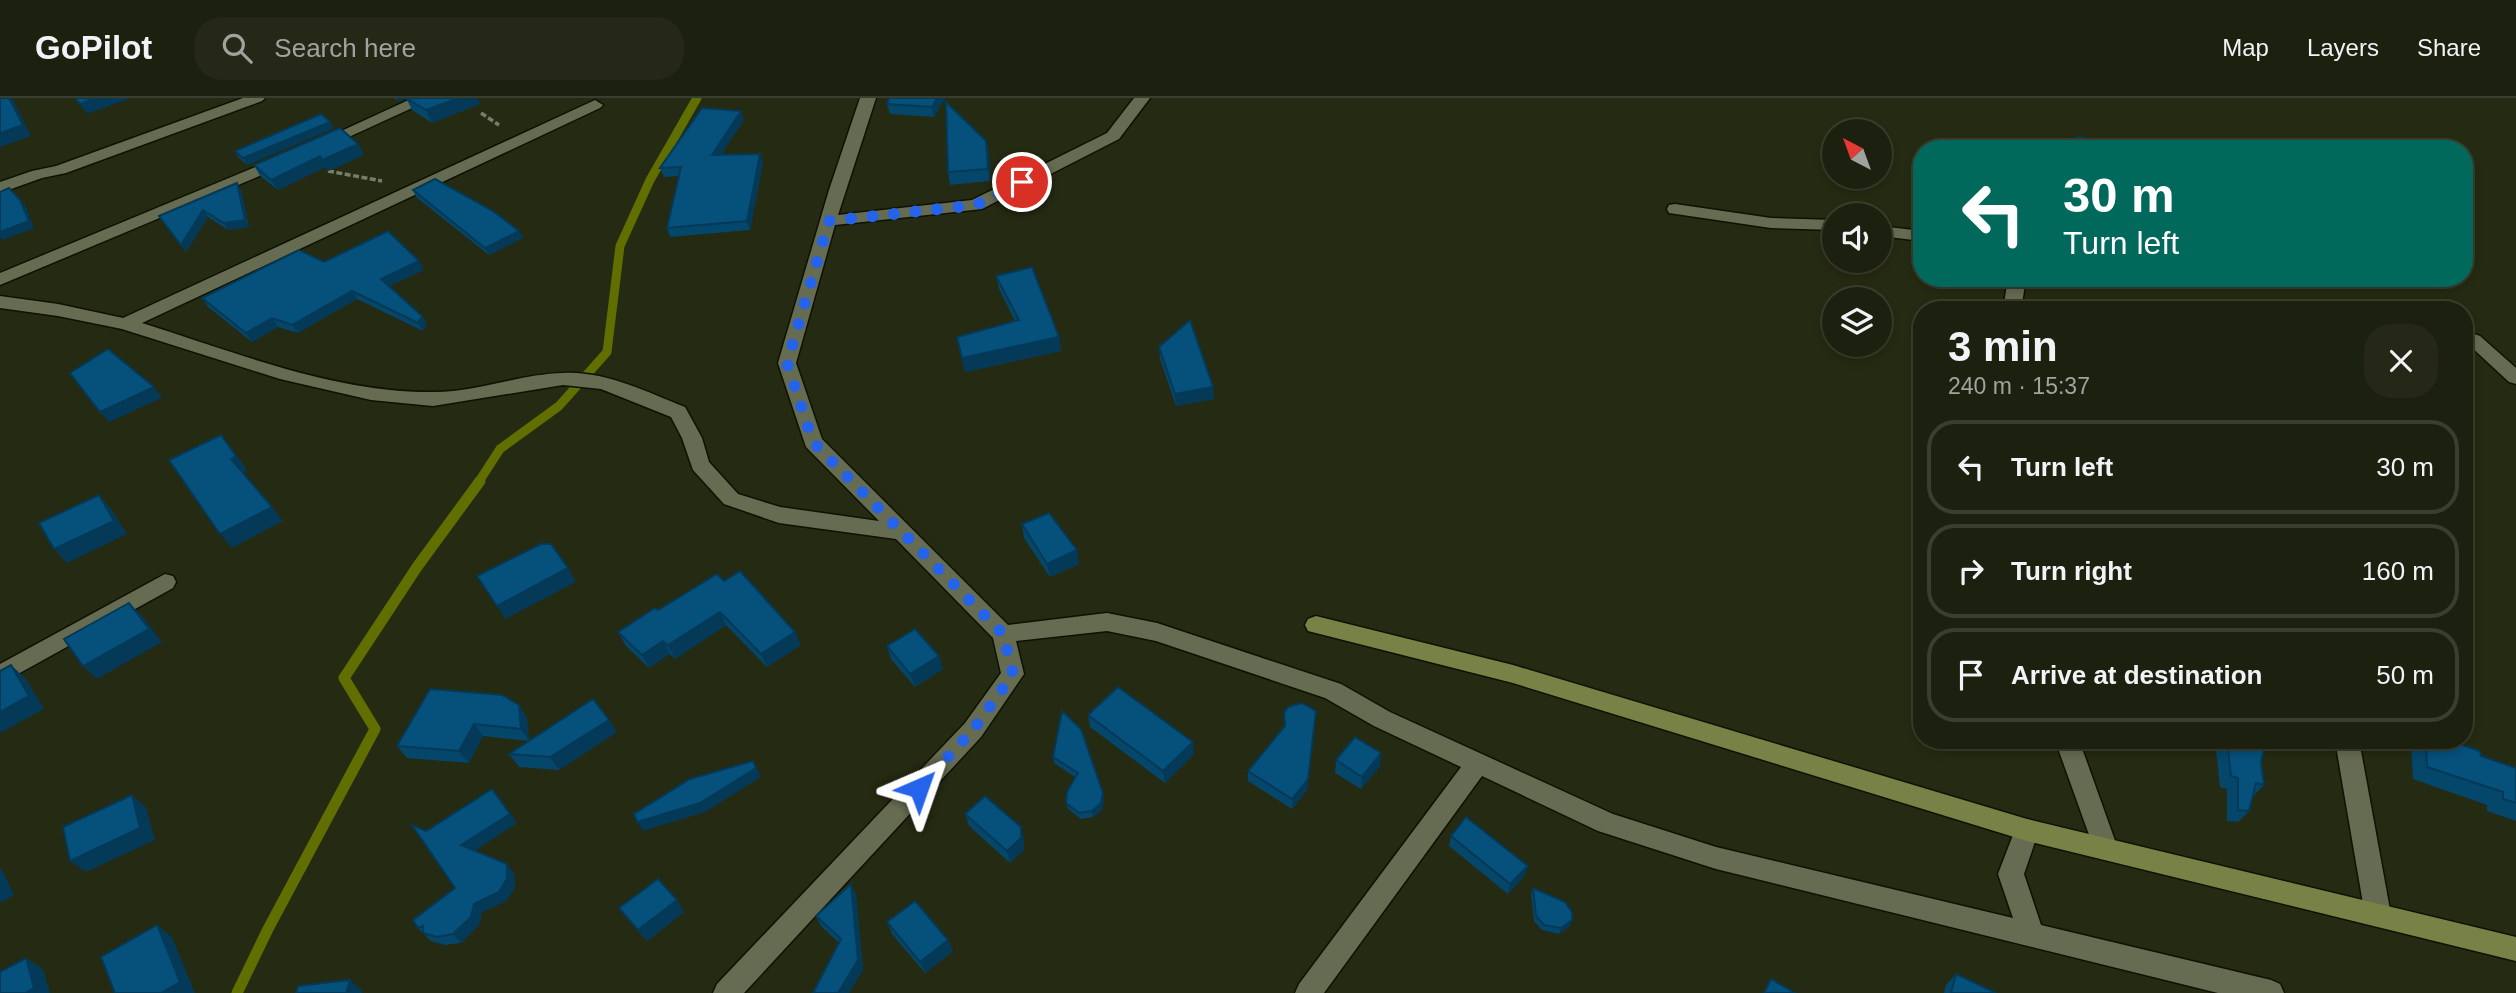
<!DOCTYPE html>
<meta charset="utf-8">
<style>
body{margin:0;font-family:Arial,sans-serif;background:#252817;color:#f1f3f6;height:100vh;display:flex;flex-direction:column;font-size:26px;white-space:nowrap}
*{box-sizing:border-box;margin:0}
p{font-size:23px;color:#a0a39e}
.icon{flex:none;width:38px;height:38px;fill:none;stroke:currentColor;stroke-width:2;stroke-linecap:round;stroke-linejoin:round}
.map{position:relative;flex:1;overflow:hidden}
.panel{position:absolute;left:1913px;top:203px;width:560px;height:448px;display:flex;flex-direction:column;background:#1c200e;border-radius:28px;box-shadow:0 4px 10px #0003,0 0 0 2px #3a3e2e}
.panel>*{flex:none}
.guide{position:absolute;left:1913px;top:42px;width:560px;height:147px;border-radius:28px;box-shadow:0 4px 10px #0003,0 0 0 2px #3a3e2e;background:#00695c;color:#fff;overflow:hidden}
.needle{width:46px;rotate:319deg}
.fabs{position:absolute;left:1822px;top:21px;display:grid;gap:14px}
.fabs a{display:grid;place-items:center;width:70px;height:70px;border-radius:50%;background:#1c200e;box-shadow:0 4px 10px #0003,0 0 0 2px #3a3e2e;font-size:35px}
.pin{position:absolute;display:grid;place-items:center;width:60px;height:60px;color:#fff;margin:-30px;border:4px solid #fff;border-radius:50%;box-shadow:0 2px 7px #0007}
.me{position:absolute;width:77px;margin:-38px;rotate:43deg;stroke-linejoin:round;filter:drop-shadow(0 0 5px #0008)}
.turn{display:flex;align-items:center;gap:24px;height:147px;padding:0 35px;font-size:32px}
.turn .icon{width:91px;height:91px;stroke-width:2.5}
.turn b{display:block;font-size:49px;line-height:60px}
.round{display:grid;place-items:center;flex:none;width:74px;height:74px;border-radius:28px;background:#252817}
.overview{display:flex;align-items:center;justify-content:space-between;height:119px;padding:0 35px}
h1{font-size:42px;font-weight:800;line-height:52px}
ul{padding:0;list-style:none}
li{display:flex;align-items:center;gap:21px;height:94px;margin:0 14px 10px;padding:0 21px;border:4px solid #3a3e2e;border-radius:28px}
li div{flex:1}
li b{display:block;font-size:26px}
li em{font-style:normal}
header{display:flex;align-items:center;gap:42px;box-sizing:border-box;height:98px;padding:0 35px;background:#1c200e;border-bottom:2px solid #3a3e2e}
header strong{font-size:33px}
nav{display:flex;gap:38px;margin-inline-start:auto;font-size:24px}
.search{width:490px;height:63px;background:#252817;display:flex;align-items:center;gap:18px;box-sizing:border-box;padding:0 24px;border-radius:28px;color:#a0a39e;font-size:26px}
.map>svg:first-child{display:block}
</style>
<header>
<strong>GoPilot</strong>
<div class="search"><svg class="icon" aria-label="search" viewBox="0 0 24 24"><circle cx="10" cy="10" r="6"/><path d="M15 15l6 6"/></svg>Search here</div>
<nav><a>Map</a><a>Layers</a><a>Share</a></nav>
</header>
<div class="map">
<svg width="2516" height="895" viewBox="0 0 2516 895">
<rect width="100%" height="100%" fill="#252a12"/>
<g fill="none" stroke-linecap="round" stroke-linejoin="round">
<polyline stroke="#616f00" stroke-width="9" points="478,385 500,351 559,308 607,254 620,148 650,82 697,0"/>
<polyline stroke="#616f00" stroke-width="11" points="237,895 268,831 375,631 344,580 417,469 480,383"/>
<defs>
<g id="street">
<polygon points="243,0 265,0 262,3 66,75 42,80 0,95 0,84 32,73 56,68"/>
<polygon points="413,0 434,0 327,49 321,51 313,46"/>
<path d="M860,0H876L838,117L972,102L1107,35L1134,0H1150L1119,41L982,111L835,127L796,265L822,341L1008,527L1107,515L1157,525L1341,586L1390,614L1613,716L1716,749L2013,820L1998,776L2018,724L2027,721L2036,724L2039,732L2024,776L2041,827L2271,882L2280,886L2284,895H2218L1716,771L1598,733L1482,678L1324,895H1295L1299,886L1461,669L1374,628L1325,600L1156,543L1107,533L1016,543L1024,576L981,639L744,895H713L717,886L965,625L1001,575L993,540L896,441L779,425L724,406L693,372L682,340L671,319L601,291L563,287L433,308L371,302L280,281L122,231L58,218L0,210V198L58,206L123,220L595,2L603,7L600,10L142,225C235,254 332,294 431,294C475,295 519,276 563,275C606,273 646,294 685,309L702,340L709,364L738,396L780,409L879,423L806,349L778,265L829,92Z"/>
<polygon points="282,58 288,60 290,63 288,66 0,187 0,175"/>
<polygon points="1675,106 1771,120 1834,122 1834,132 1771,130 1669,115 1667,111 1669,107"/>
<polygon points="1880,128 1922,133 1922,143 1880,138"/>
<polygon points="2008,180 2026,180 2021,212 2003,212"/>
<polygon points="2474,236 2480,238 2516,270 2516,286 2509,284 2468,246 2465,242"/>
<polygon points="165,476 173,478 176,484 173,490 0,586 0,566"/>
<polygon points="2055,642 2079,642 2118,751 2115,759 2106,762 2097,759"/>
<polygon points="2335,642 2359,642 2391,817 2387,825 2378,829 2369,825 2365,817"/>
</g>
<polygon id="secondary" points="1316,518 1513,567 2027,721 2516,839 2516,863 2027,743 1513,585 1308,533 1305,527 1308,521"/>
</defs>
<use href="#street" stroke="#0f1200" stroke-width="3"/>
<use href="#secondary" stroke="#0f1200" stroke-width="3"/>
<g stroke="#787d68" stroke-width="3.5" stroke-dasharray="6 2.5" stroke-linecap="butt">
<polyline points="481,15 499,27"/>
<polyline points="328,73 382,83"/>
</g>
<use href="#street" fill="#666c52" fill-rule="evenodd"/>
<use href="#secondary" fill="#788246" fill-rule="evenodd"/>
</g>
<g fill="#05466b">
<polygon points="393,0 477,0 480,6 432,25 412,12 406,0 398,3"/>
<polygon points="945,0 934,19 890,16 887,6"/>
<polygon points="744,22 721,56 760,56 763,65 750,132 670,139 667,130 679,78 664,79 660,70"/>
<polygon points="334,30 247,67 239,60 235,53"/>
<polygon points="2076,39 2087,51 2070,51"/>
<polygon points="986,43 989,56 990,83 950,87 948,74"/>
<polygon points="358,46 364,57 328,73 326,69 278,92 260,78 254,67"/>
<polygon points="241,92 249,129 228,132 208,119 186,154 159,118"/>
<polygon points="413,92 519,133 523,140 489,157 416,99"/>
<polygon points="324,164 424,172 389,188 422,218 427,227 423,233 357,201 298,235 278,229 252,244 208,209 202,200"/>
<polygon points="996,178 1059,239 1061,253 965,274 957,239 1015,223 999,191"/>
<polygon points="1159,249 1214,301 1176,308 1160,261"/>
<polygon points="1022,426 1079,466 1050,479 1024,440"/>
<polygon points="724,483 801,547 767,569 726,527 675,561 670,556 649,570 626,548 618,534 658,512"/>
<polygon points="887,548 939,558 943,571 915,589 891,561"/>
<polygon points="430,591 527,619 529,643 617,634 559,672 519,669 509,656 529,643 483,638 469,665 407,660 397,648"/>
<polygon points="1062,613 1104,701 1102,712 1093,719 1081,721 1068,711 1066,705 1075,679 1054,665 1053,659"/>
<polygon points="1284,615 1315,623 1307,692 1292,711 1248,683 1248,673 1284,629"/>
<polygon points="1088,617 1194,656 1165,685 1090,629"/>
<polygon points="2225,642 2266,642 2261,664 2264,687 2253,698 2249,713 2238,724 2227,723 2227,691 2220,689 2216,652"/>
<polygon points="2417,642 2448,642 2481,658 2516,670 2516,723 2487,713 2487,707 2413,681 2411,648"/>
<polygon points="1336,662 1380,668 1361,691 1335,675"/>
<polygon points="500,701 517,725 474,753 514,775 515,790 506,803 482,814 479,827 461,845 445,847 431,843 418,830 455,790 426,733"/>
<polygon points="965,716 1024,741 1024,752 1010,765 969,728"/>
<polygon points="1451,738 1525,777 1508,796 1449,748"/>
<polygon points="851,786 856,797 863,872 839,845 821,828 816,818"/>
<polygon points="1533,790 1570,828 1559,836 1542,832 1534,823 1531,796"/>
<polygon points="619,810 684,814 647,843"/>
<polygon points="887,824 948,842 953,853 925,875 892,836"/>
<polygon points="1956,876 1996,895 1944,895 1946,887"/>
</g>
<g fill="#043957">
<polygon points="9,0 12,0 31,38 0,49 0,35"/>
<polygon points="95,0 131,0 87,16 80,6"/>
<polygon points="396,0 407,0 398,3"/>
<polygon points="458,0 477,0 480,6 432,25 426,12"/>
<polygon points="937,0 945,0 934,19 932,9"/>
<polygon points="741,13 744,22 715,66 712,57"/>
<polygon points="330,24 334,30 247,67 243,60"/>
<polygon points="986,43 989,56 990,83 988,71"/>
<polygon points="358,46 364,57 328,73 322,62"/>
<polygon points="760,56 763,65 750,132 747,123"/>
<polygon points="320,58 326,69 278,92 271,82"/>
<polygon points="237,85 241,92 249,129 228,132 224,125"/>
<polygon points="20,102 26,109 34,130 3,142 0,139 0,134"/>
<polygon points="203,112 208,119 186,154 181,147"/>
<polygon points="519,133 523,140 489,157 485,150"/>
<polygon points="419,163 424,172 386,189 381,181"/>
<polygon points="352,193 357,201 298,235 292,227"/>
<polygon points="422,218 427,227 423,233 418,225"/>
<polygon points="272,220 278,229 252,244 246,235"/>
<polygon points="1059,239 1061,253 965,274 962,260"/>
<polygon points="154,289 162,300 109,324 100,314"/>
<polygon points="1213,289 1214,301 1176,308 1175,296"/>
<polygon points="221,337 232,351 247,372 242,375 231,361"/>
<polygon points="99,397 111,411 127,436 67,465 54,451"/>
<polygon points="272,409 283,423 232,450 220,436"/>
<polygon points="1077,452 1079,466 1050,479 1047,466"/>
<polygon points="568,470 576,484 505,521 497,508"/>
<polygon points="129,505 142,518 162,544 97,581 83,568"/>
<polygon points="720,514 726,527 675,561 668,547"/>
<polygon points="795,534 801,547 767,569 761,556"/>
<polygon points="663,543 670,556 649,570 642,557"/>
<polygon points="939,558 943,571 915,589 910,576"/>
<polygon points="11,567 26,581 44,611 0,635 0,614"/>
<polygon points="519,607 527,619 529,643 521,631"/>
<polygon points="1316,613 1307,692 1292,711 1292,701"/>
<polygon points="609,622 617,634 559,672 550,659"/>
<polygon points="474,626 483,638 469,665 459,653"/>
<polygon points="1193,644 1194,656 1165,685 1163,673"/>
<polygon points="1381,655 1380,668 1361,691 1362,679"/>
<polygon points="753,663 761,679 705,714 643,733 637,724"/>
<polygon points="492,691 517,725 469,756 461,747"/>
<polygon points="1103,695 1104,701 1102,712 1093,719 1092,713"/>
<polygon points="132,697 146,709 155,742 86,774 70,763"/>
<polygon points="1021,729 1024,741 1024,752 1010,765 1007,753"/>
<polygon points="507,766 514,775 515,790 506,803 482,814 479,827 461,845 453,836 474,806"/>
<polygon points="1528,768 1525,777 1508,796 1510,786"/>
<polygon points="0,770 3,773 14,797 0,805"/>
<polygon points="851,786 856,797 863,872 849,895 838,895"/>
<polygon points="677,802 684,814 647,843 638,832"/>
<polygon points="1572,822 1570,828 1559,836 1561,830"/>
<polygon points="157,827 172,839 195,895 161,895"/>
<polygon points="948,842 953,853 925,875 920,864"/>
<polygon points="26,860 43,871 50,895 25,895"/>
<polygon points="350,882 363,893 362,895 346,895"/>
</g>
<g fill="#06517c" stroke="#043957" stroke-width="2">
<polygon points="0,0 9,0 23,27 0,35"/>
<polygon points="75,0 95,0 80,6"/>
<polygon points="406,0 458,0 426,12"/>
<polygon points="889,0 937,0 932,9 887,6"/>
<polygon points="946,4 986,43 988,71 948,74"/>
<polygon points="702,10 741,13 712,57 760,56 747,123 667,130 681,69 660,70"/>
<polygon points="321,16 330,24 243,60 235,53"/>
<polygon points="340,30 358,46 322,62 320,58 271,82 254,67"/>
<polygon points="2076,39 2085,40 2087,51 2074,51"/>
<polygon points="435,81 493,113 519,133 485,150 413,92"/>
<polygon points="237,85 245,122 224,125 203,112 181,147 159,118"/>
<polygon points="9,90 20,102 29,123 0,134 0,94"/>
<polygon points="388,133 419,163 381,181 422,218 418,225 352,193 292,227 272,220 246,235 202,200 299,152 324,164"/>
<polygon points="1032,169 1059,239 962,260 957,239 1019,222 996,178"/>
<polygon points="1190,222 1213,289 1175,296 1159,249"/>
<polygon points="108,251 154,289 100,314 70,275"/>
<polygon points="221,337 236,358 231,361 272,409 220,436 169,362"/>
<polygon points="99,397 114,423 54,451 39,425"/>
<polygon points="1049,415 1077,452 1047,466 1022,426"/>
<polygon points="541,446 551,446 568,470 497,508 477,478"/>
<polygon points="740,473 795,534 761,556 720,514 668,547 663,543 642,557 618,534 655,510 658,512 717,476 724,483"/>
<polygon points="129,505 149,531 83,568 64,541"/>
<polygon points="915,531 939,558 910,576 887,548"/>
<polygon points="11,567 29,598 0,614 0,573"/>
<polygon points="1118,589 1193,644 1163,673 1088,617"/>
<polygon points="430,591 502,597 519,607 521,631 474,626 459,653 397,648"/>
<polygon points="593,601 609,622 550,659 509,656"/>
<polygon points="1302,605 1316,613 1308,681 1292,701 1248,673 1285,628 1284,615 1288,609"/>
<polygon points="1062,613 1081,631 1103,695 1101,705 1092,713 1079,715 1066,705 1067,694 1078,675 1053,659"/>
<polygon points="1355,639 1381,655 1362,679 1336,662"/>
<polygon points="2227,642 2238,643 2238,642 2266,642 2261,664 2264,687 2256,685 2249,713 2238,712 2238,680 2231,678"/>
<polygon points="2426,642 2448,642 2480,653 2481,658 2516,670 2516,705 2503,701 2503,694 2427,669"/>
<polygon points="753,663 756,670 700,705 637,724 634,716 690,681"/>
<polygon points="492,691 510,716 461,747 507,766 507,781 499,794 474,806 471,819 453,836 437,839 423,835 423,828 418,830 413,822 455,790 412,727 426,733"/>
<polygon points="132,697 140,730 70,763 63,729"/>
<polygon points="985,698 1021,729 1021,740 1007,753 965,716"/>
<polygon points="1466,719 1528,768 1510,786 1451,738"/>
<polygon points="658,781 677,802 638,832 619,810"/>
<polygon points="851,786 858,862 838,895 813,895 841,841 816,818"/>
<polygon points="1533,790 1565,804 1572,814 1572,822 1561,830 1544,827 1536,818"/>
<polygon points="915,803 948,842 920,864 887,824"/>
<polygon points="157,827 180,884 161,895 115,895 101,859"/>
<polygon points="26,860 34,890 25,895 0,895 0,874"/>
<polygon points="1956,876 1996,895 1951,895"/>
<polygon points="1771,881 1795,895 1764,895"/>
<polygon points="350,882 346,895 296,895 298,888"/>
</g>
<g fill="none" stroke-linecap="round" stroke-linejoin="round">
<polyline stroke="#2563eb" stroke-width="12" stroke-dasharray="0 21.6" points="919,690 973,632 1013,576 1003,536 813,344 787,265 829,123 976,107 1022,84"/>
</g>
</svg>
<div class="fabs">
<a><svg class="needle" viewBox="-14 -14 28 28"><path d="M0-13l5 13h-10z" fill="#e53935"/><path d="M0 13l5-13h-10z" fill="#a0a39e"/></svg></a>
<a><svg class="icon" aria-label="sound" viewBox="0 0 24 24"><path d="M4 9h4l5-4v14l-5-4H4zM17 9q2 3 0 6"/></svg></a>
<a><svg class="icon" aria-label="layers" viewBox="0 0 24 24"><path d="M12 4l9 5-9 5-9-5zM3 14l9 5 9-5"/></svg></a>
</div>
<div class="pin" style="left:1022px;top:84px;background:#d93025"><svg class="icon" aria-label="arrive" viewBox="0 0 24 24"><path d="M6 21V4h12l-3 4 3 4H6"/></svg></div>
<svg class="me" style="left:919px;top:690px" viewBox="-20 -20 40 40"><path d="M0-17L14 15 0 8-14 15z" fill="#2563eb" stroke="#fff" stroke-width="4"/></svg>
<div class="guide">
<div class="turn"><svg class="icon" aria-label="left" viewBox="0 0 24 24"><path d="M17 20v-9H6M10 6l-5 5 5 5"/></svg><div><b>30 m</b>Turn left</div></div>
</div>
<section class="panel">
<div class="overview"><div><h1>3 min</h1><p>240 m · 15:37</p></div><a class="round"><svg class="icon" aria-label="close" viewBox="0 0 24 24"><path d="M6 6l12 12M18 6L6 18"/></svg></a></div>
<ul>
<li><svg class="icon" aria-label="left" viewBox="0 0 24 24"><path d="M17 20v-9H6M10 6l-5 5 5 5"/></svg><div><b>Turn left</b></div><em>30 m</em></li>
<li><svg class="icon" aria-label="right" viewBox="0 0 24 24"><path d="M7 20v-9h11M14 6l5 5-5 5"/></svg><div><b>Turn right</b></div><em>160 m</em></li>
<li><svg class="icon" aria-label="arrive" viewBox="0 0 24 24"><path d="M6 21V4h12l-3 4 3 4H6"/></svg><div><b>Arrive at destination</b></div><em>50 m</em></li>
</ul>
</section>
</div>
